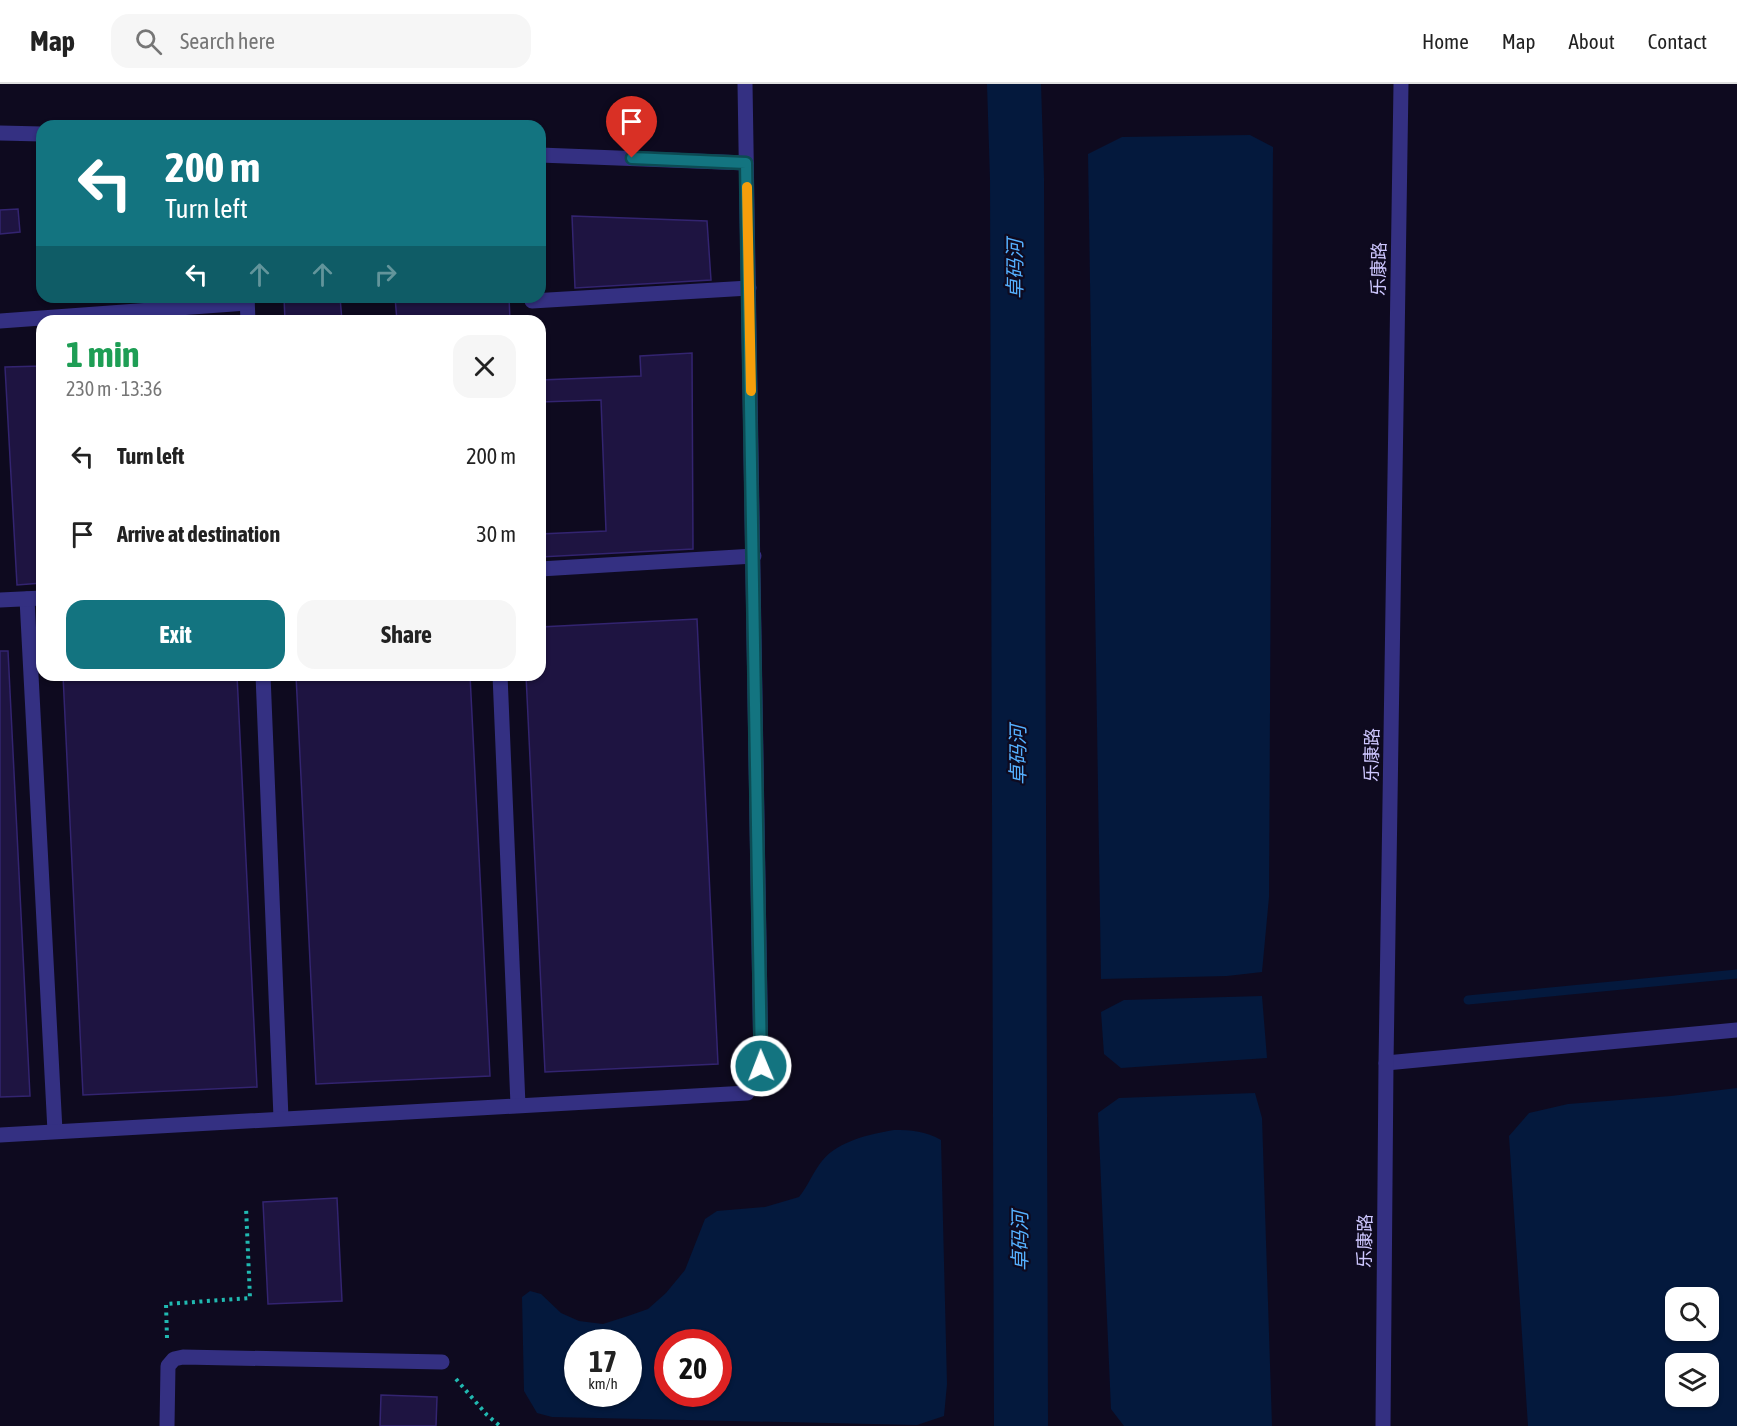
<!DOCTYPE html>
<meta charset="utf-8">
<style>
body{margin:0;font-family:"Asap Condensed","Noto Sans SC",sans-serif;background:#f6f6f6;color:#222;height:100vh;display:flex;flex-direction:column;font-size:22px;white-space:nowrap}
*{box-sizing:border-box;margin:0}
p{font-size:20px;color:#767676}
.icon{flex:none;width:33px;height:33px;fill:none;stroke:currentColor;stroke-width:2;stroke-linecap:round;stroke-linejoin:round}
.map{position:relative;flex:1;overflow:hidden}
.panel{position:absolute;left:36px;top:231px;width:510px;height:366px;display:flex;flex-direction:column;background:#fff;border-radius:18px;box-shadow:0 2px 4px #0004}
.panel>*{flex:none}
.top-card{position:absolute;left:36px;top:36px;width:510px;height:183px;border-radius:18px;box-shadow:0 2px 4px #0004;background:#137480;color:#fff;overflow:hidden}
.buttons{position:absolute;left:1665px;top:1203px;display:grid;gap:12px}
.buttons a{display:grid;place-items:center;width:54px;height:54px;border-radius:12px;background:#fff;box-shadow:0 2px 4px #0004;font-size:30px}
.speed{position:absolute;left:564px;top:1245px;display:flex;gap:12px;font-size:30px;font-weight:700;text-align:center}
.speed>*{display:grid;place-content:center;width:78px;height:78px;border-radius:50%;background:#fff;box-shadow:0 2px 4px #0004;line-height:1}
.speed small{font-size:15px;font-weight:400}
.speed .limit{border:9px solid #d22;background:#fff;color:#111}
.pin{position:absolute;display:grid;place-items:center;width:51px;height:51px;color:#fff;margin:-62px -26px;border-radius:50% 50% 50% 0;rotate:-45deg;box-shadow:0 0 6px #0007}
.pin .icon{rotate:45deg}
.me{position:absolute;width:66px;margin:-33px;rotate:359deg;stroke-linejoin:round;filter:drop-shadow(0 0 4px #0008)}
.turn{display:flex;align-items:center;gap:21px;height:126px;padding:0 30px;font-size:27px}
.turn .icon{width:78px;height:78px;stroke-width:2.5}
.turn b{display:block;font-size:42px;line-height:51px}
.lanes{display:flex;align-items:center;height:57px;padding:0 30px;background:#0003;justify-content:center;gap:30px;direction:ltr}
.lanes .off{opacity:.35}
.round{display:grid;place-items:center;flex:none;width:63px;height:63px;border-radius:18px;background:#f6f6f6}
.headline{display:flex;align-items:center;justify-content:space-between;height:102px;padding:0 30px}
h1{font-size:36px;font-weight:700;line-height:45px;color:#1e9e55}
.button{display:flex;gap:12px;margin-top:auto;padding:12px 30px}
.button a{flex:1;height:69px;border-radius:18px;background:#137480;color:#fff;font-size:24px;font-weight:700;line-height:69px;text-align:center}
.button a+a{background:#f6f6f6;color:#222}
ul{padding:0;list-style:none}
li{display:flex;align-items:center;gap:18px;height:78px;padding:0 30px}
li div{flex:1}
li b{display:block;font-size:22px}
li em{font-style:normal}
header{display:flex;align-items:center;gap:36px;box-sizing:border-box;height:84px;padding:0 30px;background:#fff;border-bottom:2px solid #e0e0e0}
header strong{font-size:28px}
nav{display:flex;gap:33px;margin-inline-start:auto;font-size:21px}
.search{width:420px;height:54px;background:#f6f6f6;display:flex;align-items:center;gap:15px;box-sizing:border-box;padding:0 21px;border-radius:18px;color:#767676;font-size:22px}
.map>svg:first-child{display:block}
</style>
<header>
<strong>Map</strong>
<div class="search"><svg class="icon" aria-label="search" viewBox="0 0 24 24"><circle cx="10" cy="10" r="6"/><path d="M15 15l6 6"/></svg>Search here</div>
<nav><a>Home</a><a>Map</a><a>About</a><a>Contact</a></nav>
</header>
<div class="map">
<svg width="1737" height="1342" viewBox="0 0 1737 1342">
<rect width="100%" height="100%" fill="#0e0a1f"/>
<g fill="#04193d" fill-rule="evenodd">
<polygon points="1250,51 1273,63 1269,813 1262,888 1227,892 1101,895 1088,70 1122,53"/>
<polygon points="1262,912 1267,974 1121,984 1104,970 1101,928 1124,916"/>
<path d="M1737,1004V1342H1528L1509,1052L1529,1029L1568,1020L1671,1012ZM1676,1214H1708V1246H1676ZM1676,1280H1708V1312H1676Z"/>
<polygon points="1255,1009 1262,1034 1272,1342 1124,1342 1111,1325 1098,1029 1119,1014"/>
<path d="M894,1046C911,1046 926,1047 941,1056L947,1300L944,1332L917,1341L552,1333L537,1329L524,1307L522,1213L530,1207L541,1210L561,1229L579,1237L603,1240L628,1232L648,1225L666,1209L685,1186L705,1135L717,1127L765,1123L799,1113C808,1102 813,1088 822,1077C838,1057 870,1050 894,1046ZM628,1258V1310H578V1258ZM718,1258V1310H668V1258Z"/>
</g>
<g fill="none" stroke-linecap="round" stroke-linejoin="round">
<polyline stroke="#04193d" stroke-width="9" points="1468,916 1737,890"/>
<polyline stroke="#04193d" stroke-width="54" points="1014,0 1017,95 1021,1342"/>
</g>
<g fill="#1e1441" stroke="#332470" stroke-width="1.5">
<polygon points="18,125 20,148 0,150 0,126"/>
<polygon points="572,132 707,137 711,196 575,204"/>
<polygon points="284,213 340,213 342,237 285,237"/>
<polygon points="395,213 509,213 510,237 397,237"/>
<polygon points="692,269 693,465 540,473 540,450 606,447 601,316 540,318 540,296 641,292 640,272"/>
<polygon points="42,282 42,499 17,501 5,283"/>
<polygon points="697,535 718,980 545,988 526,591 540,591 540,543"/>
<polygon points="0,567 8,567 30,1012 0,1013"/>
<polygon points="63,591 237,591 257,1003 83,1011"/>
<polygon points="296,591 470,591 490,992 316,1000"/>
<polygon points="337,1114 342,1217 268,1220 263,1118"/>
<polygon points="381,1311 437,1313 436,1342 380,1342"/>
</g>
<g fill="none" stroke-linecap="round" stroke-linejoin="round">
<g stroke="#21b9b1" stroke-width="4" stroke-dasharray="3 4.5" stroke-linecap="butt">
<polyline points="167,1254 166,1220 250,1214 246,1123"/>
<polyline points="456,1295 487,1331 500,1342"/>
</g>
<g stroke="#343082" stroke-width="15">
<polyline points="0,49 42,50"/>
<polyline points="540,71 746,79"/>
<polyline points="247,213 248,237"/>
<polyline points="532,213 532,217 749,204"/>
<polyline points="0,237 247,219"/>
<polyline points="540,485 754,472"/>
<polyline points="27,515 55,1047"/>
<polyline points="0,516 42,514"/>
<polyline points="263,591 281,1034"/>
<polyline points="500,591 518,1021"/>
<polyline points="1386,979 1737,946"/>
<polyline points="0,1051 747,1009 761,982 745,0"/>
<polyline points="167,1342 168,1282 174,1275 183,1273 442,1278"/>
<polyline points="1383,1342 1386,979 1401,0"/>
</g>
</g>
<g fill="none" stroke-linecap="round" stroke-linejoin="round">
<defs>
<polyline id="route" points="632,74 746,79 761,982"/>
</defs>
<use href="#route" stroke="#0c4b53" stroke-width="15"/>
<use href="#route" stroke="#137480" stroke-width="10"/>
<polyline stroke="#f59e0b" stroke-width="10" points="747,103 751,307"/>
</g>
<g text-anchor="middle" stroke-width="4.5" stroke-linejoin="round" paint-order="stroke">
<g font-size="18" fill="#cec7ff" stroke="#0e0a1f">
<text transform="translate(1379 185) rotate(-89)" y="6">乐康路</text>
<text transform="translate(1372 671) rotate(-89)" y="6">乐康路</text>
<text transform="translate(1365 1157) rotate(-89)" y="6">乐康路</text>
</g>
<g font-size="20" font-style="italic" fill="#55b0ff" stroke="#0e0a1f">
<text transform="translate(1015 185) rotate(-90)" y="7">卓码河</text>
<text transform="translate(1018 671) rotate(-90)" y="7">卓码河</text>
<text transform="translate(1020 1157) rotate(-90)" y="7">卓码河</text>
</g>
</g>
</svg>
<div class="buttons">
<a><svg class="icon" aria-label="search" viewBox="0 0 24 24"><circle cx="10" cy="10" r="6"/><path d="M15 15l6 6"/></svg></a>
<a><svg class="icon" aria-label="layers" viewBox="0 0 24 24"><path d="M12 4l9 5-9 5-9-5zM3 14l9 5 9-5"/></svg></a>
</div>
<div class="speed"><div>17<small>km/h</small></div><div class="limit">20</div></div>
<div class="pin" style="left:632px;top:74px;background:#d93025"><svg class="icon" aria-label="arrive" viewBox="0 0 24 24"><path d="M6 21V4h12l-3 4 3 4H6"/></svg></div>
<svg class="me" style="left:761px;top:982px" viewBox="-20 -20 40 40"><circle r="17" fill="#137480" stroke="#fff" stroke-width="3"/><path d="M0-11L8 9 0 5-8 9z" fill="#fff"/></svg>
<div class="top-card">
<div class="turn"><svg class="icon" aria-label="left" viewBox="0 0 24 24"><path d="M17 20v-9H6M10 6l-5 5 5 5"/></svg><div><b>200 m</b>Turn left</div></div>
<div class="lanes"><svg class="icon" aria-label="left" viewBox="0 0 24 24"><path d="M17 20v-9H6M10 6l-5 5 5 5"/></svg><svg class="icon off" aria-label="ahead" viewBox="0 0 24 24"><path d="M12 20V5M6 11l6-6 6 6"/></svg><svg class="icon off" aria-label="ahead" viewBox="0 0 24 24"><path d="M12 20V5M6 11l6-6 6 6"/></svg><svg class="icon off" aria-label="right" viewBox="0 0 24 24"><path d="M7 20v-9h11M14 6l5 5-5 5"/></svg></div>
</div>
<section class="panel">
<div class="headline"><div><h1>1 min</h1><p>230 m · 13:36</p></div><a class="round"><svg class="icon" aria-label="close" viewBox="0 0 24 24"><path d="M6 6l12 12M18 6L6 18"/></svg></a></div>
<ul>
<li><svg class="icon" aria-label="left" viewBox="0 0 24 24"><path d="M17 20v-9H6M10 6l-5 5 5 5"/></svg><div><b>Turn left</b></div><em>200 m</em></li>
<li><svg class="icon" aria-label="arrive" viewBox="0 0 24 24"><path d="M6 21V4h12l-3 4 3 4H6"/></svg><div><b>Arrive at destination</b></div><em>30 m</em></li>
</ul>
<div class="button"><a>Exit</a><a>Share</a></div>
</section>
</div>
